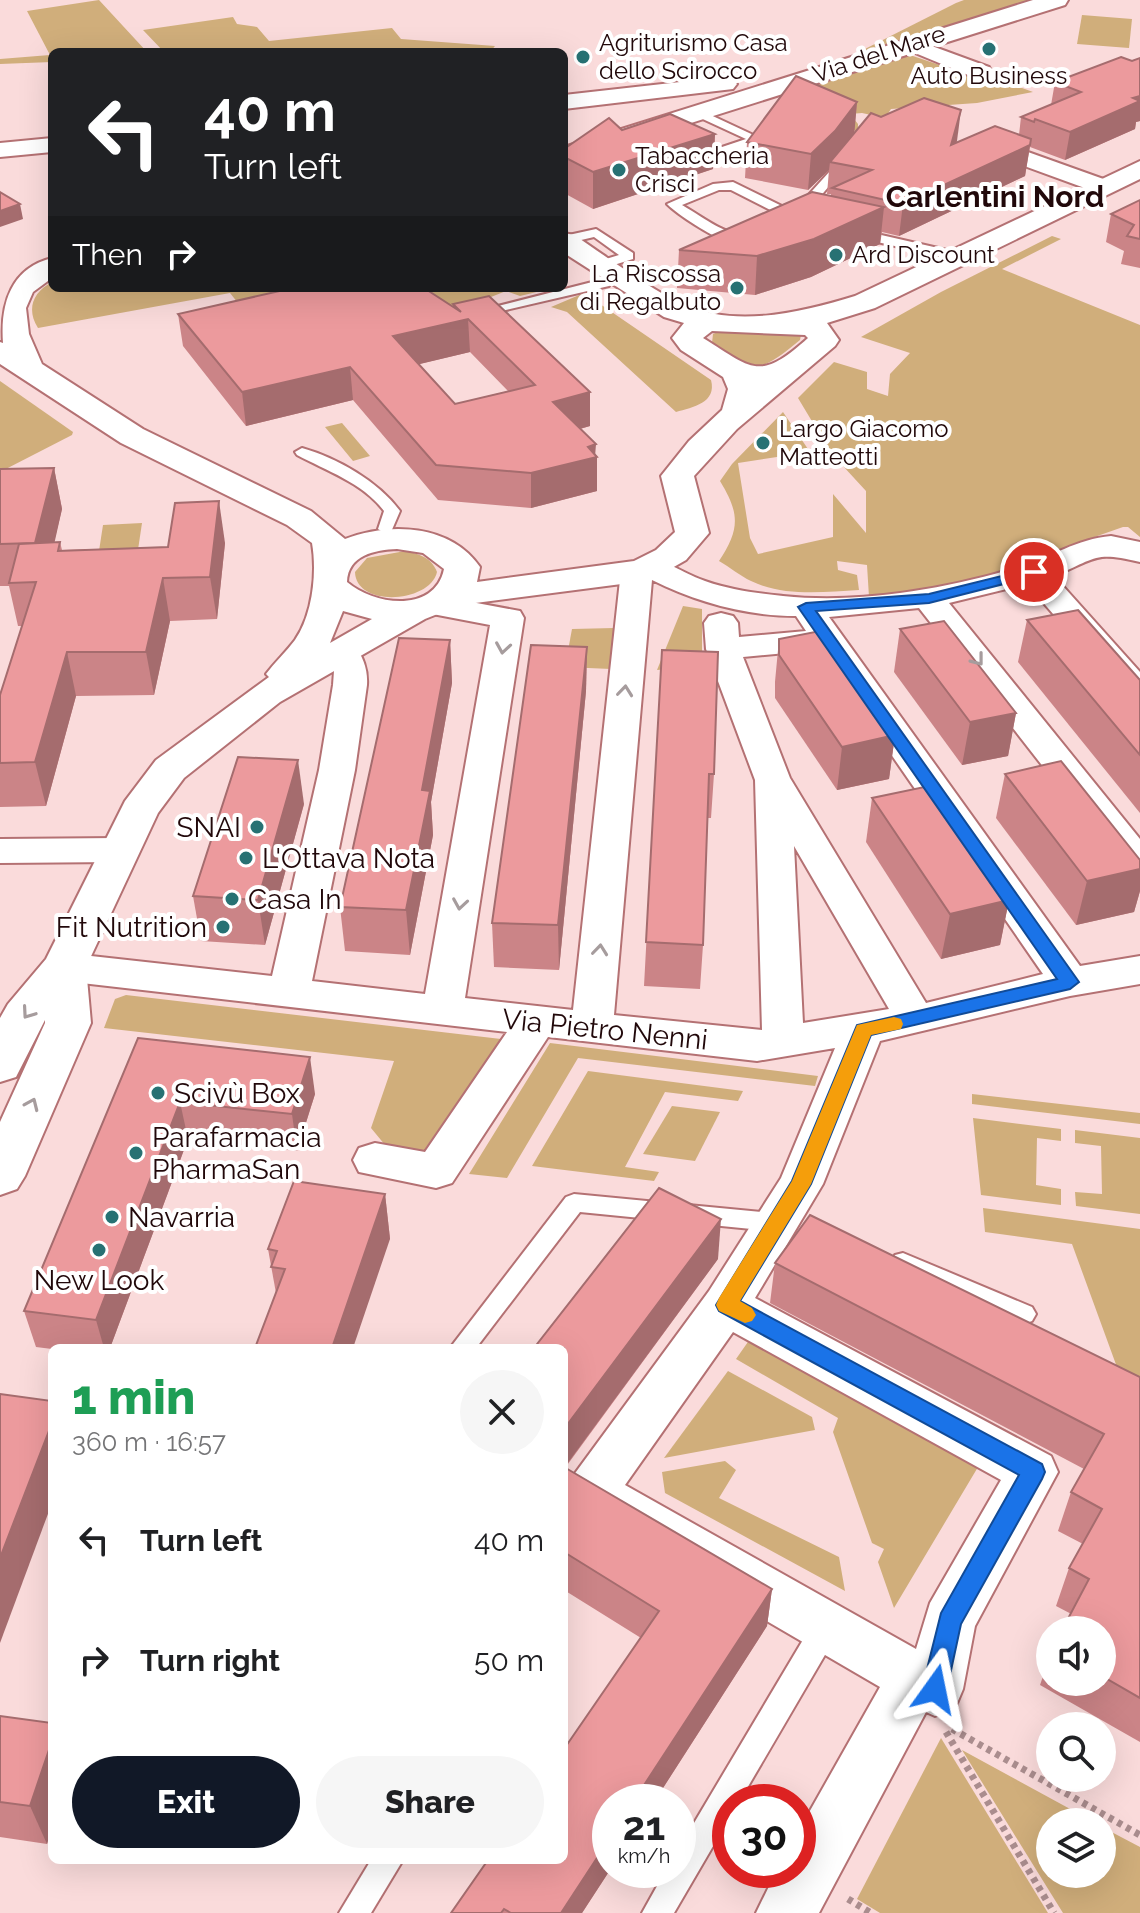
<!DOCTYPE html>
<meta charset="utf-8">
<style>
body{margin:0;font-family:Raleway,sans-serif;background:#f6f6f6;color:#202124;height:100vh;display:flex;flex-direction:column;font-size:30px;white-space:nowrap}
*{box-sizing:border-box;margin:0}
p{font-size:26px;color:#757577}
.icon{flex:none;width:44px;height:44px;fill:none;stroke:currentColor;stroke-width:2;stroke-linecap:round;stroke-linejoin:round}
.map{position:relative;flex:1;overflow:hidden}
.side{position:absolute;left:48px;top:1344px;width:520px;height:520px;display:flex;flex-direction:column;background:#fff;border-radius:12px;box-shadow:0 8px 32px #0002}
.side>*{flex:none}
.top-card{position:absolute;left:48px;top:48px;width:520px;height:244px;border-radius:12px;box-shadow:0 8px 32px #0002;background:#202124;color:#fff;overflow:hidden}
.buttons{position:absolute;left:1036px;top:1616px;display:grid;gap:16px}
.buttons a{display:grid;place-items:center;width:80px;height:80px;border-radius:50%;background:#fff;box-shadow:0 8px 32px #0002;font-size:40px}
.speed{position:absolute;left:592px;top:1784px;display:flex;gap:16px;font-size:40px;font-weight:700;text-align:center}
.speed>*{display:grid;place-content:center;width:104px;height:104px;border-radius:50%;background:#fff;box-shadow:0 8px 32px #0002;line-height:1}
.speed small{font-size:20px;font-weight:400}
.speed .limit{border:12px solid #d22;background:#fff;color:#111}
.pin{position:absolute;display:grid;place-items:center;width:68px;height:68px;color:#fff;margin:-34px;border:4px solid #fff;border-radius:50%;box-shadow:0 2px 8px #0007}
.me{position:absolute;width:88px;margin:-44px;rotate:12deg;stroke-linejoin:round;filter:drop-shadow(0 0 6px #0008)}
.turn{display:flex;align-items:center;gap:28px;height:168px;padding:0 24px;font-size:36px}
.turn .icon{width:104px;height:104px;stroke-width:2.5}
.turn b{display:block;font-size:56px;line-height:68px}
.then{display:flex;align-items:center;height:76px;padding:0 24px;background:#0003;gap:16px;font-size:30px}
.round{display:grid;place-items:center;flex:none;width:84px;height:84px;border-radius:42px;background:#f6f6f6}
.overview{display:flex;align-items:center;justify-content:space-between;height:136px;padding:0 24px}
h1{font-size:48px;font-weight:800;line-height:60px;color:#1e9e55}
.button{display:flex;gap:16px;margin-top:auto;padding:16px 24px}
.button a{flex:1;height:92px;border-radius:48px;background:#111827;color:#fff;font-size:32px;font-weight:800;line-height:92px;text-align:center}
.button a+a{background:#f6f6f6;color:#202124}
ul{padding:0;list-style:none}
li{display:flex;align-items:center;gap:24px;height:120px;padding:0 24px}
li div{flex:1}
li b{display:block;font-size:30px}
li em{font-style:normal}
.map>svg:first-child{display:block}
</style>
<div class="map">
<svg width="1140" height="1913" viewBox="0 0 1140 1913">
<rect width="100%" height="100%" fill="#fadbdb"/>
<g fill="#d0ae7b">
<polygon points="99,0 147,52 52,52 52,62 0,64 0,59 50,55 27,11"/>
<polygon points="964,0 1034,0 857,53 956,3"/>
<polygon points="1082,15 1132,19 1129,48 1077,44"/>
<polygon points="233,17 237,24 257,27 269,41 392,28 401,39 495,46 490,52 164,52 143,30"/>
<polygon points="910,55 984,80 992,77 1033,92 977,103 891,109 885,118 862,113 850,114 858,124 858,132 780,97"/>
<path d="M1052,236L1061,239L1002,269L1140,325V537L1128,527H1123L1083,541L1031,566L887,597H869L867,565L837,561L838,570L857,575L859,590C824,592 784,597 751,581C740,576 730,567 719,561C740,529 740,514 720,481L732,464L783,412L810,452L738,463L750,538L758,554L833,537V494L866,533V491L831,453L798,398L834,362L867,372V389L888,396L890,374L910,353L861,337L941,292Z"/>
<path d="M52,282V288H553L520,296L506,291L446,315L258,328L230,293L38,328C26,309 33,292 52,282Z"/>
<path d="M584,293L711,380C717,403 693,407 676,412L567,312L551,307Z"/>
<path d="M721,331L801,335L800,340C757,375 758,372 712,343L713,334Z"/>
<polygon points="0,381 73,432 72,435 0,472"/>
<polygon points="342,423 370,456 353,461 325,427"/>
<polygon points="142,523 136,563 97,564 103,525"/>
<path d="M405,551C419,554 431,557 437,572C430,603 356,608 355,572L367,558Z"/>
<polygon points="683,606 702,609 702,666 657,670"/>
<polygon points="614,628 611,669 565,667 572,629"/>
<polygon points="126,995 501,1039 423,1152 390,1151 371,1128 394,1061 104,1028 115,999"/>
<polygon points="550,1043 818,1076 815,1086 578,1058 507,1178 469,1174"/>
<polygon points="588,1071 743,1091 738,1101 665,1092 625,1167 659,1172 654,1181 532,1166"/>
<polygon points="972,1094 1140,1113 1140,1124 972,1104"/>
<polygon points="672,1106 720,1112 695,1161 643,1154"/>
<polygon points="973,1118 1061,1129 1061,1141 1037,1138 1036,1185 1061,1189 1061,1205 981,1195"/>
<polygon points="1075,1130 1140,1138 1140,1214 1076,1206 1075,1192 1102,1194 1101,1146 1075,1143"/>
<polygon points="983,1208 1140,1229 1140,1423 1137,1422 1072,1244 985,1232"/>
<polygon points="750,1339 981,1462 894,1608 878,1562 884,1549 872,1543 833,1432 838,1418 736,1359"/>
<polygon points="728,1371 812,1417 815,1430 664,1458"/>
<polygon points="725,1461 736,1470 719,1498 839,1557 845,1591 665,1493 662,1472"/>
<polygon points="941,1738 1048,1913 880,1913 857,1899"/>
<polygon points="962,1750 1094,1822 1050,1822 1050,1874 1102,1874 1102,1827 1140,1847 1140,1913 1063,1913"/>
</g>
<g fill="none" stroke-linecap="round" stroke-linejoin="round">
<defs>
<g id="lane">
<path d="M694,111H702L762,139C736,157 708,158 683,139L693,137L719,148L746,139L694,115Z"/>
<path d="M840,160L850,162L811,207L795,213L797,218C782,233 748,248 726,241C711,236 678,215 667,204L713,184L733,182L790,210L803,201ZM719,190H731L784,217C736,247 726,231 682,205Z"/>
<polygon points="596,229 633,253 633,259 601,269 596,268 596,262 619,255 594,237 564,244 564,236"/>
<polygon points="855,229 960,253 962,256 956,260 851,236 849,233"/>
<polygon points="604,279 609,280 609,286 489,314 482,310"/>
<path d="M302,448C337,458 378,481 400,511L391,532L386,534L378,529L384,511C363,483 327,471 297,455L295,452Z"/>
<polygon points="574,1194 782,1214 790,1217 793,1223 790,1229 782,1232 580,1212 476,1348 450,1348 566,1197"/>
<polygon points="903,1253 1032,1307 1036,1314 1032,1321 1024,1324 895,1269 891,1262 895,1255"/>
<polygon points="826,1614 836,1618 840,1627 836,1636 739,1802 730,1802 730,1817 674,1913 642,1913 666,1870 678,1870 678,1850 816,1618"/>
<polygon points="371,1860 403,1860 371,1913 339,1913"/>
</g>
<g id="street">
<polygon points="910,38 989,67 992,72 989,77 973,77 903,48 900,44 903,40"/>
<polygon points="986,137 1109,181 1113,186 1109,191 1093,191 978,149 975,144 978,139"/>
<polygon points="52,138 52,152 0,157 0,143"/>
<path d="M1111,536L1140,542V562C1094,551 1097,558 1054,576L1140,672V703L1128,700L1027,584L949,603L1140,839V878L1127,874L919,608L829,617L1080,966L1140,956V984L1070,996L880,1041L823,1184L755,1298L1051,1456L1058,1472L975,1626L963,1689L955,1708L935,1716L926,1712L819,1913H756L777,1870H798V1832L880,1687L573,1508L565,1492L573,1476L709,1291L781,1178L835,1048L757,1061L548,1037L452,1183L436,1188L359,1172L353,1160L359,1148L375,1143L425,1152L507,1032L64,981L50,977L44,967L50,957L64,953L272,976L319,770L333,685L334,671L325,651L330,644L342,641L354,644C363,657 368,669 367,685L355,770L312,981L425,994L490,625L422,612L418,605L422,598L434,595L520,611L524,618L465,998L573,1010L621,571L626,564C666,554 669,568 705,581C730,590 757,593 783,596C860,604 946,589 1019,567C1051,557 1077,539 1111,536ZM652,580C696,602 746,616 796,616L806,631L739,637L738,623L733,616L721,613L709,616L704,623L706,649L755,780L762,1030L614,1015ZM819,650L1043,974L926,1003L790,778L743,657ZM794,846L889,1009L803,1023ZM733,1332L1001,1480L930,1603L916,1649L625,1485Z"/>
<polygon points="118,838 131,841 137,850 131,859 118,862 0,863 0,839"/>
</g>
<g id="secondary">
<polygon points="1033,0 1068,0 1065,5 564,163 564,147"/>
<polygon points="725,77 733,79 737,84 733,89 564,109 564,95"/>
<path d="M1140,161V179L875,308L827,323L839,340L835,346L737,429L694,476L709,533L686,560L658,576L637,582L460,605L425,619L280,702L184,778L158,813L86,967L91,1023L25,1176L17,1189L0,1195V1122L45,1023V1020L16,1077L0,1082V1018L8,1004L46,959L125,801L156,760L269,677L266,674C275,662 286,652 295,640C313,614 317,572 312,543L287,525L121,443L0,364V342L3,343C0,302 12,268 52,258V278L33,292L26,308L29,334L42,364L143,429L311,511L345,539C390,522 450,524 480,567L477,582L634,561L656,550L675,532L661,476L689,441L722,410L728,389L723,377L681,350L672,338L684,323L664,317L564,253V233L574,235C606,256 651,290 684,305C737,328 803,312 855,296ZM712,331L805,335L808,338C759,382 753,369 703,338ZM397,549L423,553L444,569C435,613 375,606 347,582C348,555 375,550 397,549ZM343,611L372,619L330,643Z"/>
</g>
</defs>
<use href="#lane" stroke="#b47173" stroke-width="4"/>
<use href="#street" stroke="#b47173" stroke-width="4"/>
<use href="#secondary" stroke="#b47173" stroke-width="4"/>
<g stroke="#aa8d8e" stroke-width="7" stroke-dasharray="5 5" stroke-linecap="butt">
<polyline points="952,1729 1140,1835"/>
<polyline points="946,1732 1054,1913"/>
<polyline points="848,1899 871,1913"/>
</g>
<use href="#lane" fill="#fff" fill-rule="evenodd"/>
<use href="#street" fill="#fff" fill-rule="evenodd"/>
<use href="#secondary" fill="#fff" fill-rule="evenodd"/>
</g>
<g fill="#cb8487" fill-rule="evenodd">
<polygon points="1140,58 1140,121 1136,122 1135,129 1065,160 1030,147 1025,176 899,236 882,232 880,244 811,277 755,295 677,288 679,250 831,196 831,194 827,194 829,170 808,190 745,178 747,142 857,102 854,133 881,117 956,142 1019,135 1021,117 1051,105 1055,82"/>
<polygon points="622,130 715,134 713,169 593,209 564,193 564,149"/>
<polygon points="1140,200 1140,268 1121,264 1124,251 1106,242 1111,214"/>
<path d="M453,304L590,426L580,429L597,457V491L531,508L438,500L353,400L246,426L183,346L178,314L453,307ZM470,352L508,391L455,404L419,364Z"/>
<polygon points="54,468 62,509 54,542 60,542 62,550 168,547 225,543 217,619 170,621 154,695 76,696 46,806 0,807 0,695 22,626 18,626 9,586 0,586 0,469"/>
<polygon points="1027,620 1140,680 1140,813 1018,662"/>
<polygon points="900,629 1016,713 1008,756 962,765 894,672"/>
<polygon points="779,639 895,735 889,779 837,790 775,698 775,682"/>
<polygon points="450,640 452,683 431,802 433,835 410,955 345,951 340,907"/>
<polygon points="587,647 586,691 559,970 494,967 492,923"/>
<polygon points="662,650 714,774 711,818 707,818 703,945 700,989 644,986"/>
<polygon points="1005,774 1140,860 1140,891 1134,912 1076,925 996,818"/>
<polygon points="872,798 1009,900 1000,945 941,959 866,842"/>
<polygon points="304,804 265,945 201,941 193,896"/>
<polygon points="138,1038 315,1094 297,1151 188,1139 110,1348 52,1348 52,1349 36,1347 24,1311"/>
<polygon points="385,1194 390,1239 276,1293 268,1249"/>
<polygon points="718,1259 565,1468 772,1589 767,1626 654,1802 610,1802 610,1870 582,1913 451,1913 641,1638 564,1590 564,1348"/>
<polygon points="775,1263 1140,1377 1140,1742 1040,1685 1050,1656 1050,1682 1102,1682 1102,1630 1056,1606 1069,1568 1083,1544 1058,1531 1071,1492 1084,1469 770,1303"/>
<polygon points="0,1716 52,1741 52,1827 47,1844 0,1837"/>
</g>
<g fill="#a56c6e">
<polygon points="1140,96 1140,121 1136,122 1135,129 1065,160 1070,132"/>
<polygon points="857,102 854,137 830,162 829,170 808,190 811,154"/>
<polygon points="961,110 957,141 946,175 951,145"/>
<polygon points="715,134 713,169 593,209 593,172"/>
<polygon points="1031,139 1025,176 899,236 903,204"/>
<polygon points="20,204 23,219 0,227 0,211"/>
<polygon points="884,207 880,244 811,277 755,295 757,256"/>
<polygon points="468,319 470,352 395,370 393,336"/>
<polygon points="350,367 353,400 246,426 242,392"/>
<polygon points="590,392 590,426 554,436 553,402"/>
<polygon points="596,444 595,457 597,457 597,491 531,508 531,473"/>
<polygon points="54,468 62,509 45,585 35,543"/>
<polygon points="219,501 225,543 217,619 210,577"/>
<polygon points="163,578 170,621 154,695 146,652"/>
<polygon points="450,640 452,683 431,802 433,835 410,955 406,910 422,790"/>
<polygon points="587,647 586,691 559,970 558,925"/>
<polygon points="67,652 76,696 46,806 35,762"/>
<polygon points="1016,713 1008,756 962,765 970,722"/>
<polygon points="895,735 889,779 837,790 842,747"/>
<polygon points="298,760 304,804 265,945 258,900"/>
<polygon points="1140,869 1140,891 1134,912 1076,925 1087,881"/>
<polygon points="1009,900 1000,945 941,959 950,914"/>
<polygon points="310,1057 315,1094 297,1151 292,1114"/>
<polygon points="180,1102 188,1139 110,1348 104,1348 96,1320"/>
<polygon points="385,1194 390,1239 353,1348 332,1348"/>
<polygon points="721,1219 718,1259 564,1468 564,1429"/>
<polygon points="52,1423 52,1503 0,1643 0,1558"/>
<polygon points="772,1589 767,1626 654,1802 633,1802"/>
<polygon points="52,1741 52,1827 47,1844 30,1806"/>
<polygon points="610,1838 610,1870 582,1913 561,1913"/>
</g>
<g fill="#ec9a9d" stroke="#a56c6e" stroke-width="2" fill-rule="evenodd">
<polygon points="1121,57 1132,61 1140,58 1140,96 1133,98 1140,101 1070,132 1035,119 1034,122 1021,117 1081,92 1055,82"/>
<polygon points="796,76 857,102 835,131 811,154 747,142"/>
<polygon points="924,98 961,110 951,145 995,126 1031,139 1030,145 903,204 832,188 872,170 830,162 871,113 881,117"/>
<polygon points="670,114 715,134 593,172 564,157 564,149 609,118 622,130"/>
<polygon points="0,192 20,204 0,211"/>
<polygon points="812,192 884,207 814,239 757,256 679,250"/>
<polygon points="1140,200 1140,239 1127,236 1134,225 1111,214"/>
<path d="M293,288H424L461,312L453,304L489,296L590,392L553,402L596,444L588,447L597,457L531,473L436,465L350,367L242,392L178,314ZM468,319L535,385L455,404L393,336Z"/>
<polygon points="54,468 35,543 0,544 0,469"/>
<polygon points="219,501 210,577 163,578 146,652 67,652 35,762 0,763 0,695 36,582 9,583 19,544 60,542 58,551 168,547 175,503"/>
<polygon points="1078,610 1140,680 1140,755 1027,620"/>
<polygon points="944,621 1016,713 970,722 900,629"/>
<polygon points="820,631 895,735 842,747 779,655 779,639"/>
<polygon points="399,638 450,640 422,790 430,791 406,910 340,907"/>
<polygon points="531,645 587,647 558,925 492,923"/>
<polygon points="662,650 718,652 714,774 709,774 703,945 646,942"/>
<polygon points="238,757 298,760 258,900 193,896"/>
<polygon points="1061,761 1140,860 1140,869 1087,881 1005,774"/>
<polygon points="929,786 1009,900 950,914 872,798"/>
<polygon points="138,1038 310,1057 292,1114 180,1102 96,1320 24,1311"/>
<polygon points="294,1181 385,1194 332,1348 255,1348 285,1269 271,1267 277,1251 268,1249"/>
<polygon points="659,1188 721,1219 564,1429 564,1348 534,1348"/>
<polygon points="810,1215 1140,1377 1140,1698 1102,1676 1102,1630 1062,1630 1089,1579 1069,1568 1102,1509 1071,1492 1104,1434 775,1263"/>
<polygon points="0,1394 52,1401 52,1423 0,1558"/>
<polygon points="564,1467 772,1589 633,1802 610,1802 610,1838 561,1913 511,1913 504,1909 501,1913 451,1913 488,1860 564,1860 564,1749 659,1611 564,1552"/>
<polygon points="0,1716 52,1723 52,1741 30,1806 0,1802"/>
</g>
<defs><path id="oneway-chevron" d="M-2-3.5L2.5 0L-2 3.5" fill="none" stroke-width="1.6" stroke-linecap="round" stroke-linejoin="round" transform="scale(2)"/></defs>
<g stroke="#a69c9d">
<use href="#oneway-chevron" transform="translate(503 648) rotate(99)"/>
<use href="#oneway-chevron" transform="translate(978 660) rotate(52)"/>
<use href="#oneway-chevron" transform="translate(625 691) rotate(-84)"/>
<use href="#oneway-chevron" transform="translate(460 904) rotate(99)"/>
<use href="#oneway-chevron" transform="translate(600 950) rotate(-84)"/>
<use href="#oneway-chevron" transform="translate(28 1013) rotate(125)"/>
<use href="#oneway-chevron" transform="translate(32 1104) rotate(-66)"/>
</g>
<polygon fill="#1a73e8" stroke="#114b97" stroke-width="2" points="1034,568 1039,569 1039,575 929,603 816,611 1079,982 1070,989 871,1035 811,1184 740,1301 1042,1464 1045,1472 1042,1479 961,1624 947,1689 944,1698 935,1701 926,1698 922,1689 941,1613 1019,1475 719,1311 716,1305 792,1181 857,1025 1057,979 798,607 806,603 929,594"/>
<polygon fill="#f59e0b" points="894,1017 901,1019 903,1024 901,1029 871,1035 811,1184 740,1301 752,1308 756,1315 752,1321 745,1323 719,1311 716,1305 719,1298 792,1181 857,1025"/>
<g fill="#277173" stroke="#fff" stroke-width="3">
<circle cx="989" cy="49" r="8"/>
<circle cx="583" cy="57" r="8"/>
<circle cx="619" cy="170" r="8"/>
<circle cx="836" cy="255" r="8"/>
<circle cx="737" cy="288" r="8"/>
<circle cx="763" cy="443" r="8"/>
<circle cx="257" cy="827" r="8"/>
<circle cx="246" cy="858" r="8"/>
<circle cx="232" cy="899" r="8"/>
<circle cx="223" cy="927" r="8"/>
<circle cx="158" cy="1093" r="8"/>
<circle cx="136" cy="1153" r="8"/>
<circle cx="112" cy="1217" r="8"/>
<circle cx="99" cy="1250" r="8"/>
</g>
<g text-anchor="middle" stroke-width="8" stroke-linejoin="round" paint-order="stroke">
<g font-size="24" fill="#21080a" stroke="#fff" text-anchor="start">
<text x="599" y="51">Agriturismo Casa<tspan x="599" dy="28">dello Scirocco</tspan></text>
<text x="989" y="84" text-anchor="middle">Auto Business</text>
<text x="635" y="164">Tabaccheria<tspan x="635" dy="28">Crisci</tspan></text>
<text x="852" y="263">Ard Discount</text>
<text x="721" y="282" text-anchor="end">La Riscossa<tspan x="721" dy="28">di Regalbuto</tspan></text>
<text x="779" y="437">Largo Giacomo<tspan x="779" dy="28">Matteotti</tspan></text>
</g>
<g font-size="24" fill="#21080a" stroke="#fff">
<text transform="translate(879 54) rotate(-18)" y="8">Via del Mare</text>
</g>
<g font-size="28" fill="#21080a" stroke="#fff" text-anchor="start">
<text x="241" y="837" text-anchor="end">SNAI</text>
<text x="262" y="868">L'Ottava Nota</text>
<text x="248" y="909">Casa In</text>
<text x="207" y="937" text-anchor="end">Fit Nutrition</text>
<text x="174" y="1103">Scivù Box</text>
<text x="152" y="1147">Parafarmacia<tspan x="152" dy="32">PharmaSan</tspan></text>
<text x="128" y="1227">Navarria</text>
<text x="99" y="1290" text-anchor="middle">New Look</text>
</g>
<g font-size="28" fill="#21080a" stroke="#fff">
<text transform="translate(605 1029) rotate(6)" y="10">Via Pietro Nenni</text>
</g>
<g font-size="30" font-weight="bold" fill="#21080a" stroke="#fff">
<text x="995" y="207">Carlentini Nord</text>
</g>
</g>
</svg>
<div class="buttons">
<a><svg class="icon" aria-label="sound" viewBox="0 0 24 24"><path d="M4 9h4l5-4v14l-5-4H4zM17 9q2 3 0 6"/></svg></a>
<a><svg class="icon" aria-label="search" viewBox="0 0 24 24"><circle cx="10" cy="10" r="6"/><path d="M15 15l6 6"/></svg></a>
<a><svg class="icon" aria-label="layers" viewBox="0 0 24 24"><path d="M12 4l9 5-9 5-9-5zM3 14l9 5 9-5"/></svg></a>
</div>
<div class="speed"><div>21<small>km/h</small></div><div class="limit">30</div></div>
<div class="pin" style="left:1034px;top:572px;background:#d93025"><svg class="icon" aria-label="arrive" viewBox="0 0 24 24"><path d="M6 21V4h12l-3 4 3 4H6"/></svg></div>
<svg class="me" style="left:935px;top:1689px" viewBox="-20 -20 40 40"><path d="M0-17L14 15 0 8-14 15z" fill="#1a73e8" stroke="#fff" stroke-width="4"/></svg>
<div class="top-card">
<div class="turn"><svg class="icon" aria-label="left" viewBox="0 0 24 24"><path d="M17 20v-9H6M10 6l-5 5 5 5"/></svg><div><b>40 m</b>Turn left</div></div>
<div class="then">Then<svg class="icon" aria-label="right" viewBox="0 0 24 24"><path d="M7 20v-9h11M14 6l5 5-5 5"/></svg></div>
</div>
<section class="side">
<div class="overview"><div><h1>1 min</h1><p>360 m · 16:57</p></div><a class="round"><svg class="icon" aria-label="close" viewBox="0 0 24 24"><path d="M6 6l12 12M18 6L6 18"/></svg></a></div>
<ul>
<li><svg class="icon" aria-label="left" viewBox="0 0 24 24"><path d="M17 20v-9H6M10 6l-5 5 5 5"/></svg><div><b>Turn left</b></div><em>40 m</em></li>
<li><svg class="icon" aria-label="right" viewBox="0 0 24 24"><path d="M7 20v-9h11M14 6l5 5-5 5"/></svg><div><b>Turn right</b></div><em>50 m</em></li>
</ul>
<div class="button"><a>Exit</a><a>Share</a></div>
</section>
</div>
